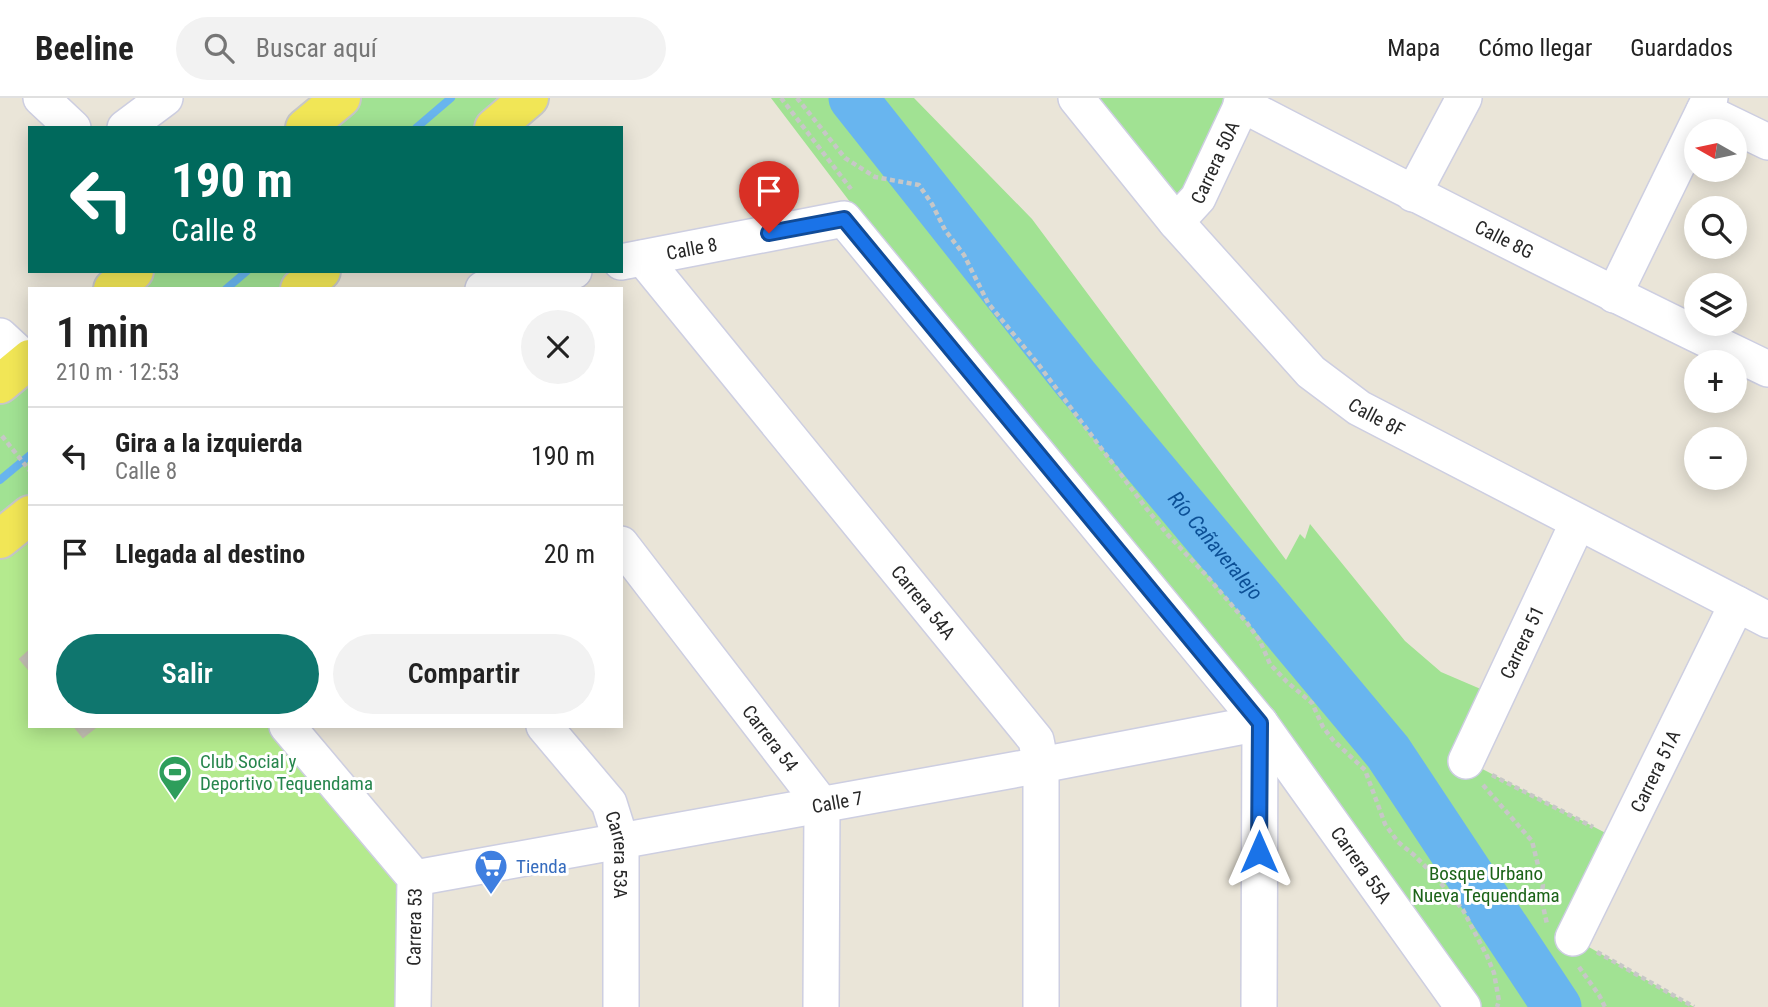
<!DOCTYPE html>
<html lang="es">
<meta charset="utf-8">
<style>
body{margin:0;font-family:"Roboto Condensed",sans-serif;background:#f2f2f2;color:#222;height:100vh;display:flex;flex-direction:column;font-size:26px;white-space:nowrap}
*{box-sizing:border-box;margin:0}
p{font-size:23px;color:#767676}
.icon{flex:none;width:38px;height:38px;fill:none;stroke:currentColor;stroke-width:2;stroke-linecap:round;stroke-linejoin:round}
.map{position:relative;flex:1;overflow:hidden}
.drawer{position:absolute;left:28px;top:189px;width:595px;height:441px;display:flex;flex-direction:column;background:#fff;border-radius:0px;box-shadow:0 4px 18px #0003}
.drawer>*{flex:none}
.guide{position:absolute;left:28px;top:28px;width:595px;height:147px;border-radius:0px;box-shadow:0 4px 18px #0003;background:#00695c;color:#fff;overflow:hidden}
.needle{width:46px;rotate:279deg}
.buttons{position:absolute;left:1684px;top:21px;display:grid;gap:14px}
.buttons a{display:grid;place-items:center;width:63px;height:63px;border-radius:50%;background:#fff;box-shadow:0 4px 18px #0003;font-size:35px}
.pin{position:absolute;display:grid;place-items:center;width:60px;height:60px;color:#fff;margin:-72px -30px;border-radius:50% 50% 50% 0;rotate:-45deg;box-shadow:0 0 7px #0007}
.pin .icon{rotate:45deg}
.me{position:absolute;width:77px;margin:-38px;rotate:0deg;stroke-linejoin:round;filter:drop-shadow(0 0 5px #0008)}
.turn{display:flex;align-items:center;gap:24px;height:147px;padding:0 28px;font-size:32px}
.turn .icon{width:91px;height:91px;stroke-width:2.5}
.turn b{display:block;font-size:49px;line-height:60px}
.round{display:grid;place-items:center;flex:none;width:74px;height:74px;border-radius:37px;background:#f2f2f2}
.overview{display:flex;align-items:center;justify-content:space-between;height:119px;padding:0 28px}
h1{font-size:42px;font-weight:600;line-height:52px}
.cta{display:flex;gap:14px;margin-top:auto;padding:14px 28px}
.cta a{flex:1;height:80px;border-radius:42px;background:#0f766e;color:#fff;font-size:28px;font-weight:600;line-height:80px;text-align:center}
.cta a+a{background:#f2f2f2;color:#222}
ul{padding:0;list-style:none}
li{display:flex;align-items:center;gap:21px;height:98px;padding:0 28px;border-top:2px solid #e0e0e0}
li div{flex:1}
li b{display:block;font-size:26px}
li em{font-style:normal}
header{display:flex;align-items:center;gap:42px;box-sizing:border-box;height:98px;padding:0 35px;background:#fff;border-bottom:2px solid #e0e0e0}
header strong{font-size:33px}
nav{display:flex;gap:38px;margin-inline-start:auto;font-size:24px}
.search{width:490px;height:63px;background:#f2f2f2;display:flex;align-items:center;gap:18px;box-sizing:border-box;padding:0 24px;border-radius:38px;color:#767676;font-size:26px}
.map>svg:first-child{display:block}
</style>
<header>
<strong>Beeline</strong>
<div class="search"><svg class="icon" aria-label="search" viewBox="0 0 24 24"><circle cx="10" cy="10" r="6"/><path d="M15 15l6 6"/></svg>Buscar aquí</div>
<nav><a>Mapa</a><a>Cómo llegar</a><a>Guardados</a></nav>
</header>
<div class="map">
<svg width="1768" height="909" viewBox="0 0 1768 909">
<rect width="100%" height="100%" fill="#eae5d8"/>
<g fill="#a1e293">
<polygon points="341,0 529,0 494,30 305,30"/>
<polygon points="771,0 914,0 1032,121 1286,462 1300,436 1305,441 1310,426 1405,543 1441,574 1497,598 1467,663 1621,743 1573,840 1694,909 1462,909"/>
<polygon points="1076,0 1245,0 1176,124"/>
<polygon points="134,173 321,173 300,191 113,191"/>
<polygon points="30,261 30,417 0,441 0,286"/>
</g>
<polygon fill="#b4ea8e" points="30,417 30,628 287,628 415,780 413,909 0,909 0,441"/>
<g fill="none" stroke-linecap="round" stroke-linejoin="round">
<g stroke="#68b5ef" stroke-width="8">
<polyline points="416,30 451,0"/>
<polyline points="226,191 247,173"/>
<polyline points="0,382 30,357"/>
</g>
<path stroke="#68b5ef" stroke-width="49" id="s1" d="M853,0L1075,280L1388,654L1557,909"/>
</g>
<g fill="#c5c2b8" stroke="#c5c1b2" stroke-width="2">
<polygon points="30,552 30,573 20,561"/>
<polygon points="74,628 97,628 83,639"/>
</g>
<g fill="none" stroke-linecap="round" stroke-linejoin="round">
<defs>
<g id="minor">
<polyline points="41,0 73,30"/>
<path id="s2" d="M1076,0L1176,124L1311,274L1359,310L1768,522"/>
<path id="s3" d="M1241,6C1416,97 1591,186 1768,271"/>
<polyline points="1704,13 1768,44"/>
<polyline points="125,30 165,0"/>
<polyline points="1413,96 1464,0"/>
<path id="s4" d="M1176,124L1198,100L1245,0"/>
<path id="s5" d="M643,160L1036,642L1041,667V909"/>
<path id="s6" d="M621,164L844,121L1260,625L1463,909"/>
<polyline points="483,191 574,173"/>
<polyline points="1614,197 1710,0"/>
<polyline points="0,238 27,263"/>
<path id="s7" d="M621,446L822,707L821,909"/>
<polyline points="287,628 415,780 413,909"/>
<path id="s8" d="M544,628L609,705L621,743V909"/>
<path id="s9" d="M1466,663L1578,424"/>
<path id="s10" d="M415,780L1041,667L1260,625"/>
<path id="s11" d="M1573,840L1737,506"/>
<polyline points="1259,909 1260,625"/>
</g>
<g id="major">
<polyline points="305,30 341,0"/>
<polyline points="494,30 529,0"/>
<polyline points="113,191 134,173"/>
<polyline points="300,191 321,173"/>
<polyline points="0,286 30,261"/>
<polyline points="0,441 30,417"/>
</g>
</defs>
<use href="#minor" stroke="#cdcee1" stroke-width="38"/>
<use href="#major" stroke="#c7c7c7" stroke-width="42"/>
<g stroke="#c7c7c7" stroke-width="4.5" stroke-dasharray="5 3.5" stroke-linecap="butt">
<polyline points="781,0 851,91"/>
<polyline points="797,0 845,60 875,79 919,87 932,106 945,132 964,157 988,205 1038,266 1146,410 1168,437 1206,477 1247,525 1260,543 1270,566 1287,584 1312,605 1323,629 1333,642 1365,672 1385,726 1398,744 1414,757 1434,777 1463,812 1487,858 1494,875 1499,903 1497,909"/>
<polyline points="2,338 30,373"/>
<polyline points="1492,677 1593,729"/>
<polyline points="1483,687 1532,743 1543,787 1541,799 1547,826"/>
<polyline points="1597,854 1694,909"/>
<polyline points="1579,869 1599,897 1605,909"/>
</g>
<use href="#minor" stroke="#fff" stroke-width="35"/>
<use href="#major" stroke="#f1e656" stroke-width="38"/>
</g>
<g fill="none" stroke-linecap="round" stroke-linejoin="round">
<defs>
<polyline id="route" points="769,135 844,121 1260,625 1259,754"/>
</defs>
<use href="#route" stroke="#114b97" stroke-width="18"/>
<use href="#route" stroke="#1a73e8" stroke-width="12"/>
</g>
<defs>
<symbol id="stadium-pin" viewBox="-11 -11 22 30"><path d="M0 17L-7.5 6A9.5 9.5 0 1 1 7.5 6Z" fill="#2e9e5b" stroke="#fff"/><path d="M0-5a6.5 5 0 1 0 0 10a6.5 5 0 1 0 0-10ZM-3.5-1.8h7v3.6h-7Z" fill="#fff"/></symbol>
<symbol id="supermarket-pin" viewBox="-11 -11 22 30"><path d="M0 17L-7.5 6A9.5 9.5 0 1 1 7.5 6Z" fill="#3f7fe0" stroke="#fff"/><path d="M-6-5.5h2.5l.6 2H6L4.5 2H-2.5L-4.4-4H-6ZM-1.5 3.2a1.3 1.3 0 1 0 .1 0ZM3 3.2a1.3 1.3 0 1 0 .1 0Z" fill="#fff"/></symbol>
</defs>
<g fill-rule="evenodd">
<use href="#stadium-pin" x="156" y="655" width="38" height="52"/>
<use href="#supermarket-pin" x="472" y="749" width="38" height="52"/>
</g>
<g text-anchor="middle" stroke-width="6" stroke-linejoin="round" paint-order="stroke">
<g font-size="19" fill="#272727" stroke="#fff">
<text dy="7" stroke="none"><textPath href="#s4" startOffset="72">Carrera 50A</textPath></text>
<text dy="7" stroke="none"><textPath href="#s3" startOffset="296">Calle 8G</textPath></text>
<text dy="7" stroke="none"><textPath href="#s6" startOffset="72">Calle 8</textPath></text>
<text dy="7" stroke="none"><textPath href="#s2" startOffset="441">Calle 8F</textPath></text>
<text dy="7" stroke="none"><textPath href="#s5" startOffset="444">Carrera 54A</textPath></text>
<text dy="7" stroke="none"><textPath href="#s9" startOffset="131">Carrera 51</textPath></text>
<text dy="7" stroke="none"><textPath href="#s7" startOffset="245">Carrera 54</textPath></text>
<text dy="7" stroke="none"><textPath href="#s11" startOffset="186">Carrera 51A</textPath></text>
<text dy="7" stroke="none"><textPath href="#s10" startOffset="429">Calle 7</textPath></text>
<text dy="7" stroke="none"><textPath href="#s8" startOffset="154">Carrera 53A</textPath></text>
<text dy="7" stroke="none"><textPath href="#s6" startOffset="1055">Carrera 55A</textPath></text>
<text transform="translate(414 829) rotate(-89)" y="7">Carrera 53</text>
</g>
<g font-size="19" fill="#27864d" stroke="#fff" text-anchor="start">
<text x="200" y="670">Club Social y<tspan x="200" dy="22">Deportivo Tequendama</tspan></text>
</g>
<g font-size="19" fill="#366cbe" stroke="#fff" text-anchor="start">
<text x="516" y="775">Tienda</text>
</g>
<g font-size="19" fill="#1b6318" stroke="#fff">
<text x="1486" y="782">Bosque Urbano<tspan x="1486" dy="22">Nueva Tequendama</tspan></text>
</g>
<g font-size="21" font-style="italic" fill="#0c5096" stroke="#fff">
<text dy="7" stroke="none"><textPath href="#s1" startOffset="576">Río Cañaveralejo</textPath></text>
</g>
</g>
</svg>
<div class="buttons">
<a><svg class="needle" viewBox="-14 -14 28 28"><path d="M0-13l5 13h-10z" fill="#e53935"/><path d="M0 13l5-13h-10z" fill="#767676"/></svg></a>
<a><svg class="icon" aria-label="search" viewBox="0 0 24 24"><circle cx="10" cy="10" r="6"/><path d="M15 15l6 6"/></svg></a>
<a><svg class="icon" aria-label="layers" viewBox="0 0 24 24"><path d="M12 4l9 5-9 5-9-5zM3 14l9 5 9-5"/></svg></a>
<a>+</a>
<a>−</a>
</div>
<div class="pin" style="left:769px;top:135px;background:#d93025"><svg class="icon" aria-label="arrive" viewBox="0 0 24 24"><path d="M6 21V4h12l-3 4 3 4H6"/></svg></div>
<svg class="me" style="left:1259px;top:754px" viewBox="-20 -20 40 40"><path d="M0-17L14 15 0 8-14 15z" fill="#1a73e8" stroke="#fff" stroke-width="4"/></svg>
<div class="guide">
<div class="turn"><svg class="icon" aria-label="left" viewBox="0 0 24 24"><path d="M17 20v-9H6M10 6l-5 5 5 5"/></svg><div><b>190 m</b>Calle 8</div></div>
</div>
<section class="drawer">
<div class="overview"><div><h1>1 min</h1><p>210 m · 12:53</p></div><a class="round"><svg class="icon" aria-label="close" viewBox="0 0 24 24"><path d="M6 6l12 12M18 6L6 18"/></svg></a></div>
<ul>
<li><svg class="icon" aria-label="left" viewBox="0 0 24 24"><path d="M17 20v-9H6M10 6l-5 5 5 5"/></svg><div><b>Gira a la izquierda</b><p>Calle 8</p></div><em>190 m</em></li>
<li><svg class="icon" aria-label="arrive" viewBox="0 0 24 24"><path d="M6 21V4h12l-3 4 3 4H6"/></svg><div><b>Llegada al destino</b></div><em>20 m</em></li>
</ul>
<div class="cta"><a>Salir</a><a>Compartir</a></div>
</section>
</div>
